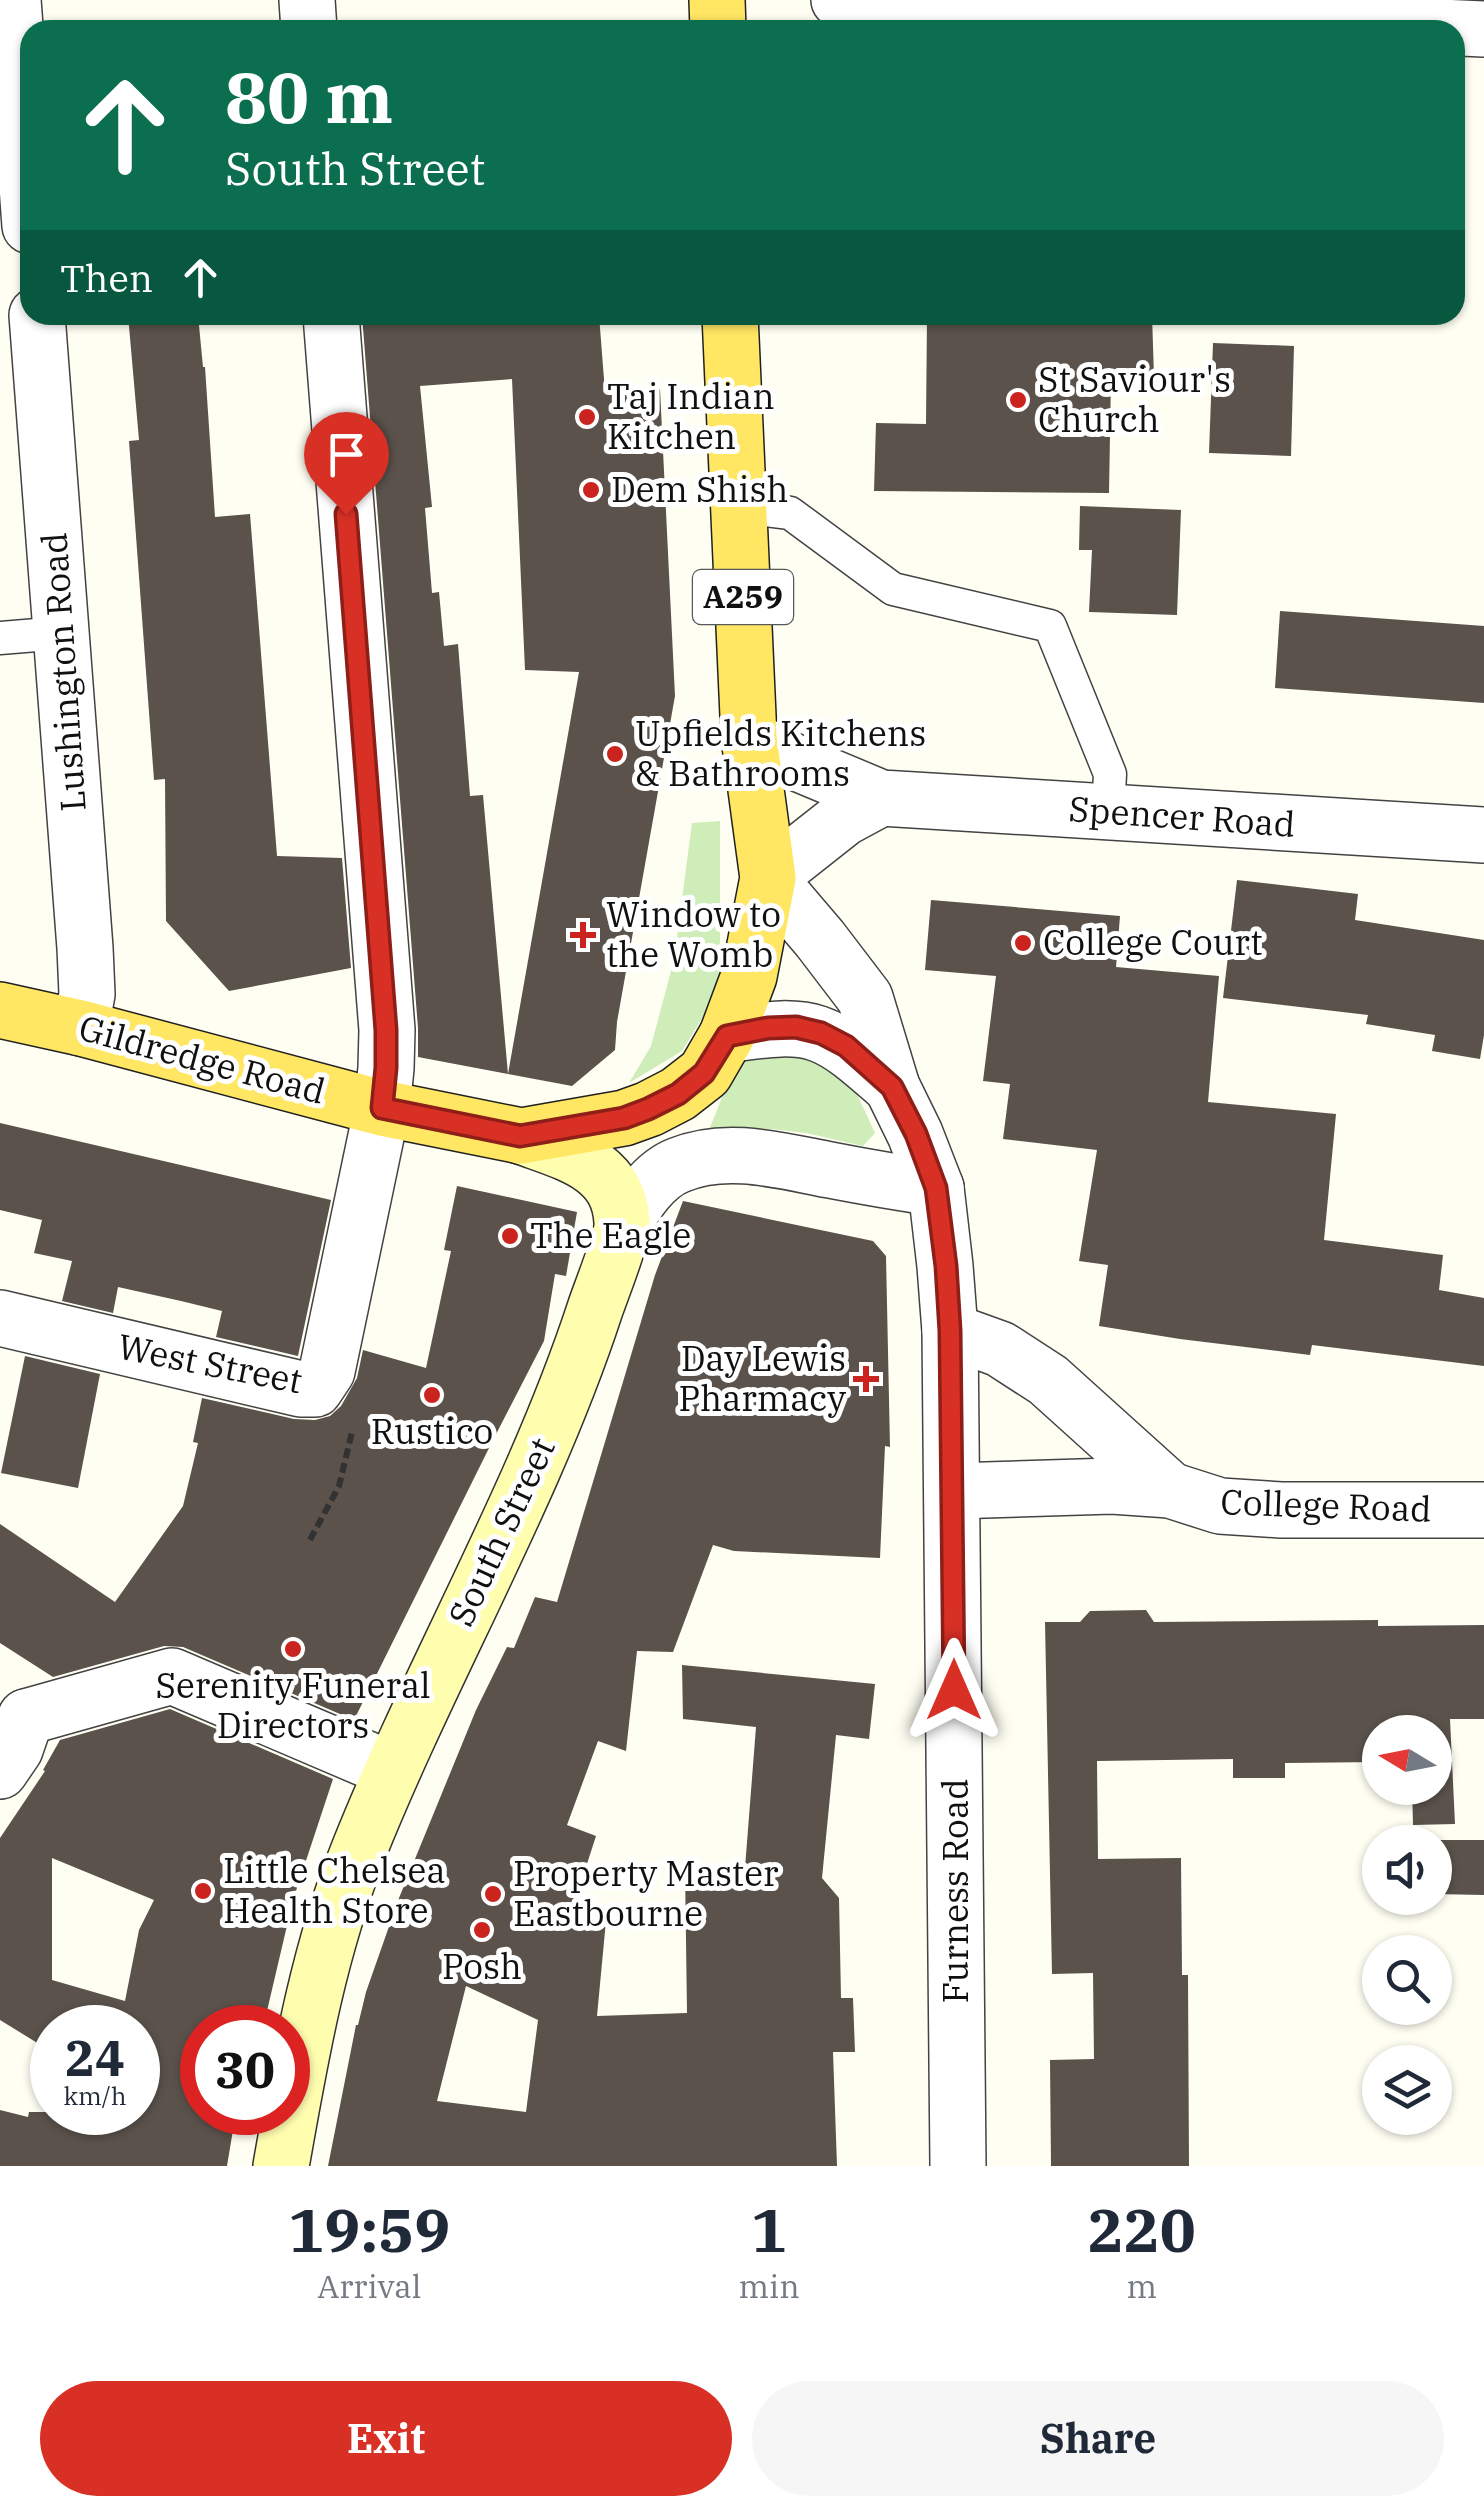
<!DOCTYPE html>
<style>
body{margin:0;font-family:"IBM Plex Serif",serif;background:#f6f6f7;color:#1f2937;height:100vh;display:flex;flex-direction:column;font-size:38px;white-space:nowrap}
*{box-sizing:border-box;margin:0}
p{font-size:32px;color:#747a83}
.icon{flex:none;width:55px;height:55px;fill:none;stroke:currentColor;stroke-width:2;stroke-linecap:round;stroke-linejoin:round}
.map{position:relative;height:2166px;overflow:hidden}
.sheet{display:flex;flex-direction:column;background:#fff;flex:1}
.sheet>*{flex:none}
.top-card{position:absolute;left:20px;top:20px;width:1445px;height:305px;border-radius:30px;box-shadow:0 2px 8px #0004;background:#0b6e4f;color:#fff;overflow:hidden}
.needle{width:65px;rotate:280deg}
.fabs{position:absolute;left:1362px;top:1715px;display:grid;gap:20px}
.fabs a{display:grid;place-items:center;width:90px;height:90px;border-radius:50%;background:#fff;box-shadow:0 2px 8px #0004;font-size:50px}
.speed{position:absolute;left:30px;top:2005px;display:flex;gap:20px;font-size:50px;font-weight:700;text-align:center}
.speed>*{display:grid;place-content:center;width:130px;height:130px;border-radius:50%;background:#fff;box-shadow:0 2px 8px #0004;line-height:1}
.speed small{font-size:25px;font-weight:400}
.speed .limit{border:15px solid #d22;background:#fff;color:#111}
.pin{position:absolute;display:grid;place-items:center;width:85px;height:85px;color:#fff;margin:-102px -42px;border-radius:50% 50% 50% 0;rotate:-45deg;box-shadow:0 0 10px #0007}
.pin .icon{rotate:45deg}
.me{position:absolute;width:110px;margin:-55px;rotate:0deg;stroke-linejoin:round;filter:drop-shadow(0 0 8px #0008)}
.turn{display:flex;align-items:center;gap:35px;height:210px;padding:0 40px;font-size:45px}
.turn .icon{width:130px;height:130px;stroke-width:2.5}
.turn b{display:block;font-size:70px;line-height:85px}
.then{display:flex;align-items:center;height:95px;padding:0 40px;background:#0003;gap:20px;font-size:38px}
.eta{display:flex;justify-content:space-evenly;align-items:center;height:170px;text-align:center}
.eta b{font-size:60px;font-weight:700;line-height:70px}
.primary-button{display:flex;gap:20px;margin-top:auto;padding:20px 40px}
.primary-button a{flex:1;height:115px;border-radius:60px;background:#d93025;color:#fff;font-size:40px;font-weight:700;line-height:115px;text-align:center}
.primary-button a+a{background:#f6f6f7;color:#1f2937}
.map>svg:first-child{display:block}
</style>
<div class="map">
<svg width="1484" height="2166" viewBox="0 0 1484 2166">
<rect width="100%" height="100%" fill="#fffef3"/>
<g fill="#cfedb9">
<polygon points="720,821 720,989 682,1051 629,1083 651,1046 674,960 692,823"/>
<polygon points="763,1044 829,1056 856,1092 875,1133 863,1146 806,1133 772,1129 709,1130 735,1065"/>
</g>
<g fill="#5a524b" fill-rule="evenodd">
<polygon points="128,315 198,315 203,367 205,367 215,517 250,514 277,856 342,858 351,968 229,991 166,921 165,779 154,780 129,441 139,440"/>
<polygon points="362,315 599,315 605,392 660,389 675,696 617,1022 615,1050 572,1086 508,1074 579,672 525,670 512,379 420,386 432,507 425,508 432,593 439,592 444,646 458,644 470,796 483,795 508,1074 418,1057 418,1028"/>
<polygon points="927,315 1152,315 1154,377 1111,376 1109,493 874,491 876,423 926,424"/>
<polygon points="1213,343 1294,346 1291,456 1209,453"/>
<polygon points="1080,506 1181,510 1177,615 1089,612 1092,550 1079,550"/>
<polygon points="1280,611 1484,626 1484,703 1275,688"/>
<polygon points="1237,880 1358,894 1355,920 1484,940 1484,1035 1480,1059 1432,1051 1435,1035 1366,1024 1368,1015 1223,998"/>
<polygon points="931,900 1120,916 1116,967 1219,976 1208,1102 1336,1114 1324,1240 1443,1255 1439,1290 1484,1298 1484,1366 1312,1345 1310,1355 1180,1339 1099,1326 1108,1265 1079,1261 1097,1150 1003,1139 1010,1084 983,1081 996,976 925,970"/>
<polygon points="0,1123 331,1200 298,1356 216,1337 222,1311 181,1301 118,1287 113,1313 62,1301 72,1261 34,1253 42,1220 0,1210"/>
<polygon points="457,1186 577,1212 566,1276 555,1274 544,1341 492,1442 354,1720 183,1647 164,1646 53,1677 0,1643 0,1524 115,1602 183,1506 198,1443 193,1442 202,1398 294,1419 315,1420 330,1416 341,1406 357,1378 363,1350 426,1368 451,1251 444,1250"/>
<path d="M683,1201L873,1241L886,1256L890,1447L885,1446L880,1558L734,1551L713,1545L673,1652L637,1651L626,1751L598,1741L567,1825L596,1836L574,1904L607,1910L597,2016L687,2013L685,1869L745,1868L756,1727L683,1719L682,1665L875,1684L869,1739L836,1735L822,1878L839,1898L841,1998H853L855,2052H833L837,2166H328L356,2025H358L366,1992L399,1898L476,1710L507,1647L514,1648L535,1597L557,1602L655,1275ZM466,1986L538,2020L526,2112L437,2101Z"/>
<polygon points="25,1356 100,1374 78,1488 1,1473"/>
<polygon points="1146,1610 1154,1622 1378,1620 1378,1626 1484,1625 1484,1719 1450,1719 1455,1824 1413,1825 1412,1788 1435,1788 1435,1732 1380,1732 1380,1762 1285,1763 1285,1778 1233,1778 1233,1759 1097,1761 1098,1859 1181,1858 1182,1975 1188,1975 1189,2166 1051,2166 1050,2060 1094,2059 1093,1973 1052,1974 1045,1622 1080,1622 1090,1611"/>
<path d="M170,1709L333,1779L293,1900L263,2028H202V2112H236L227,2166H0V2110L28,2117L29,2112H138V2028H52V2052L0,2020V1838L45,1771L43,1770L60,1740ZM52,1858L154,1900L139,1930L125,2001L52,1980Z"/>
<polygon points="1435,1840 1484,1840 1484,1895 1435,1894"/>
</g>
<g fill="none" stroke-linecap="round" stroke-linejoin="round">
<defs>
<g id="lane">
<polyline points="739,507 790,513 893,589 1050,626 1110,774 1108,812"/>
<polyline points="0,638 61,633"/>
</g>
<g id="street">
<polyline points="13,0 30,226"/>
<polyline points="307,0 309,30"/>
<polyline points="839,0 1484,29"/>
<polyline points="37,315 85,948 87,994 81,1028"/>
<polyline points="749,738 783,757 881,798 1484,835"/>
<polyline points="881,798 844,818 768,878 820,939 865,998 892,1087 915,1134 936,1188 945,1266 950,1331 958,2166"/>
<path d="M727,1035C816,1021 825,1028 892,1087"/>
<path d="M623,1225C636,1203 653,1175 679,1165C727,1145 782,1161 830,1170C866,1177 901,1183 936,1188"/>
<polyline points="0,1318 301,1389 315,1389 327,1371 382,1108 386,1068 387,1030 331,315"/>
<polyline points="950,1331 1000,1349 1048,1380 1170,1490"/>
<polyline points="953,1491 1112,1486 1170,1490 1220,1506 1281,1510 1484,1510"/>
<polyline points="26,1717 172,1676 392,1770"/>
<polyline points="0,1771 15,1749 26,1717"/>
</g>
<path id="secondary" d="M281,2166C300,2059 318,1952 359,1850C432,1668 534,1495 595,1309C601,1291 623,1237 622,1222C619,1164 566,1153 521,1136"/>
<g id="primary">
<polyline points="717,0 718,30"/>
<polyline points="0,1010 81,1028 382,1108 521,1136 624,1118 649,1109 678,1094 705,1073 727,1035 749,976 768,878 749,738 730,315"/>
</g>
</defs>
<use href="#lane" stroke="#434343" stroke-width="35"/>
<use href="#street" stroke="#434343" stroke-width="58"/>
<use href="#secondary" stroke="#323232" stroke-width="58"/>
<use href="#primary" stroke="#212121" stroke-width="58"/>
<polyline stroke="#323232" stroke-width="6" stroke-dasharray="10 5" stroke-linecap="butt" points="310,1540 339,1486 352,1432"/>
<use href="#lane" stroke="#fff" stroke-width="32"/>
<use href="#street" stroke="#fff" stroke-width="55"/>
<use href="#secondary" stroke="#fffdae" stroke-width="55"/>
<use href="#primary" stroke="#ffe663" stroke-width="55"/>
</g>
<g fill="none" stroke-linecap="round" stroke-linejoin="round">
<defs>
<polyline id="route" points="346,514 386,1030 386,1068 382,1108 520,1136 624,1118 648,1109 678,1094 704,1073 727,1036 768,1028 796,1027 821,1033 846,1046 892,1087 916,1134 936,1188 946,1266 950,1331 954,1690"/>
</defs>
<use href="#route" stroke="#8d1f18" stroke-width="25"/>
<use href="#route" stroke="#d93025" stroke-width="18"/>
</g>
<g fill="#cb231d" stroke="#fff" stroke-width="4">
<circle cx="1018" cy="400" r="10"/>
<circle cx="587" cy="417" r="10"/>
<circle cx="591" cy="490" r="10"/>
<circle cx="615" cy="754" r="10"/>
<path d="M578 920h10v10h10v10h-10v10h-10v-10h-10v-10h10z"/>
<circle cx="1023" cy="943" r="10"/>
<circle cx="510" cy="1236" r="10"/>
<path d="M861 1364h10v10h10v10h-10v10h-10v-10h-10v-10h10z"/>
<circle cx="432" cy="1395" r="10"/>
<circle cx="293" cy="1649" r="10"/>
<circle cx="203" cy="1891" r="10"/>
<circle cx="493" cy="1894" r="10"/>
<circle cx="482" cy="1930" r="10"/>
</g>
<g text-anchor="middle" stroke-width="10" stroke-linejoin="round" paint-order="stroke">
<rect fill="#fff" stroke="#585858" stroke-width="2.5" x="693" y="570" width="100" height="54" rx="8"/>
<g font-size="32" font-weight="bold" fill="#101010">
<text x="743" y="608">A259</text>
</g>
<g font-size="35" fill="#101010" stroke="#fff" text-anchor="start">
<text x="1038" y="392">St Saviour's<tspan x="1038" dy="40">Church</tspan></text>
<text x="607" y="409">Taj Indian<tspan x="607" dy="40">Kitchen</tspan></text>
<text x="611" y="502">Dem Shish</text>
<text x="635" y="746">Upfields Kitchens<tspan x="635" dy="40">&amp; Bathrooms</tspan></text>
<text x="606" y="927">Window to<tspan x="606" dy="40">the Womb</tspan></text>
<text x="1043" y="955">College Court</text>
<text x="530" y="1248">The Eagle</text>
<text x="846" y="1371" text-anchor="end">Day Lewis<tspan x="846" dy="40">Pharmacy</tspan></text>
<text x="432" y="1444" text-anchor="middle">Rustico</text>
<text x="293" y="1698" text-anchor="middle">Serenity Funeral<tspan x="293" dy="40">Directors</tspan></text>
<text x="223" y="1883">Little Chelsea<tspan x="223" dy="40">Health Store</tspan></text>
<text x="513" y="1886">Property Master<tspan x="513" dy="40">Eastbourne</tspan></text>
<text x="482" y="1979" text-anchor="middle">Posh</text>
</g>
<g font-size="35" fill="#101010" stroke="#fff">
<text transform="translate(64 672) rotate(-94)" y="12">Lushington Road</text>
<text transform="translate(1182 817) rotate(4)" y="12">Spencer Road</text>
<text transform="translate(202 1060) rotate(15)" y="12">Gildredge Road</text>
<text transform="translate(210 1364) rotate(11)" y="12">West Street</text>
<text transform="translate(1326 1506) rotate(2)" y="12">College Road</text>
<text transform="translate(502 1532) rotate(-65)" y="12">South Street</text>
<text transform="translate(956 1891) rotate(-90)" y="12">Furness Road</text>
</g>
</g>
</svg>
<div class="fabs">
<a><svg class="needle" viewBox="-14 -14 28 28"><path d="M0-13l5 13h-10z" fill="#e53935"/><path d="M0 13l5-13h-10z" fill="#747a83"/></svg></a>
<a><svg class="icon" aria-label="sound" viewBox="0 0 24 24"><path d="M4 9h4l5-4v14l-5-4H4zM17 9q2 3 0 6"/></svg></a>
<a><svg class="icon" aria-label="search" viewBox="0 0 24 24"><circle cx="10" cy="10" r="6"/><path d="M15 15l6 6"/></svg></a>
<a><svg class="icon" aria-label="layers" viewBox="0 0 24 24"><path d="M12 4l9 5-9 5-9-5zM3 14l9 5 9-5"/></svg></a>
</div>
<div class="speed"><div>24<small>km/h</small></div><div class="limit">30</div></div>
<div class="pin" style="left:346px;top:514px;background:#d93025"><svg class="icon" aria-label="arrive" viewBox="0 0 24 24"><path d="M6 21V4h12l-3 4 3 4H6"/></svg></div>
<svg class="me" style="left:954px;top:1690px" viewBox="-20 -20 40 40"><path d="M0-17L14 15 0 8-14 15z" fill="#d93025" stroke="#fff" stroke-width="4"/></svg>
<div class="top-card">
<div class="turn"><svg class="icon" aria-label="ahead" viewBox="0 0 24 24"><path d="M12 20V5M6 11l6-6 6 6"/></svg><div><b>80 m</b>South Street</div></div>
<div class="then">Then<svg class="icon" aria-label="ahead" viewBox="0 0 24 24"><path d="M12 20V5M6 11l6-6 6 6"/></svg></div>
</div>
</div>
<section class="sheet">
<div class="eta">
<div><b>19:59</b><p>Arrival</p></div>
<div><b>1</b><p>min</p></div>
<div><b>220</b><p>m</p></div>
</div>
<div class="primary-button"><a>Exit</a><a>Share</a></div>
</section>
